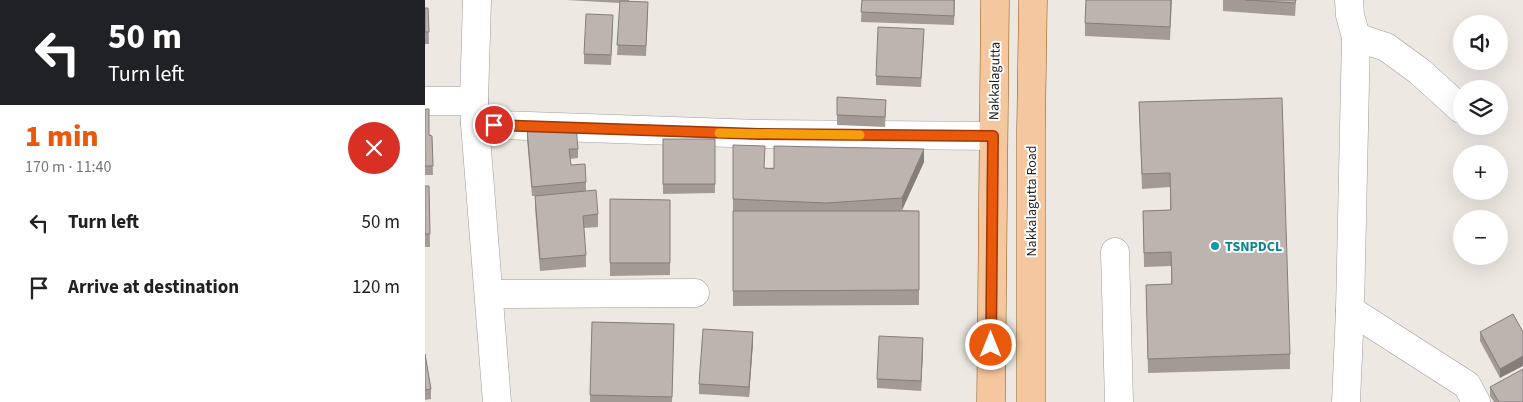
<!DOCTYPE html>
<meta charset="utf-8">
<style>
body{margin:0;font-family:"Source Sans 3",sans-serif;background:#f2f2f2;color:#202124;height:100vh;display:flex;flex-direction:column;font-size:19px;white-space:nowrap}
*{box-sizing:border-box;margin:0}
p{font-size:16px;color:#757577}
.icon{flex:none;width:28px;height:28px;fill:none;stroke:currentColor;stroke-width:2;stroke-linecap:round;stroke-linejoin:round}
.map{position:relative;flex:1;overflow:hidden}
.panel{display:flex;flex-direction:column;background:#fff;width:425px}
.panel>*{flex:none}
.guide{background:#202124;color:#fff;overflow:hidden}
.controls{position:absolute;left:1028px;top:15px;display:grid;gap:10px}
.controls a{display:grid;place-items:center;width:55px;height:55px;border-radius:50%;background:#fff;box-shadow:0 5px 20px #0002;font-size:25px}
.pin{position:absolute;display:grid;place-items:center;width:42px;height:42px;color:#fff;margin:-21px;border:2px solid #fff;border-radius:50%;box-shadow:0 1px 5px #0007}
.me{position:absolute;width:55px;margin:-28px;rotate:0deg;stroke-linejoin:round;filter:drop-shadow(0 0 4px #0008)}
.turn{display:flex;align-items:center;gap:18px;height:105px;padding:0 25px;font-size:22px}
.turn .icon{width:65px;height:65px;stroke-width:2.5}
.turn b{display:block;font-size:35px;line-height:42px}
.round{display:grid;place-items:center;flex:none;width:52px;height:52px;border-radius:26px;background:#f2f2f2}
.summary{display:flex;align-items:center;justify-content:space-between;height:85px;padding:0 25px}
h1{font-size:30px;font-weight:800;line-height:38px;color:#ea580c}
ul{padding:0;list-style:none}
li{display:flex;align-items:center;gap:15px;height:65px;padding:0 25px}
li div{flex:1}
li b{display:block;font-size:19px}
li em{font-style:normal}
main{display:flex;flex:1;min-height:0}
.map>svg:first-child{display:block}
</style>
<main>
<section class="panel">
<div class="guide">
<div class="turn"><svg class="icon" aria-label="left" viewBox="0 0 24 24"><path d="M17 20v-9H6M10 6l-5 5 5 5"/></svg><div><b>50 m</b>Turn left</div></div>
</div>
<div class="summary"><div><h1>1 min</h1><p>170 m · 11:40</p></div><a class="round" style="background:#d93025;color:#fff"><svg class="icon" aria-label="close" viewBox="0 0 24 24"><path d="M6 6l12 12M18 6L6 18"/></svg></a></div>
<ul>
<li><svg class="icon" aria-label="left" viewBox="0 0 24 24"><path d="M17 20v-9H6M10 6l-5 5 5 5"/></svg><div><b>Turn left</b></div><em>50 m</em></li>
<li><svg class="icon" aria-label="arrive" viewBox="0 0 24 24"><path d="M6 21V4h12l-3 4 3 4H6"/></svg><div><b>Arrive at destination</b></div><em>120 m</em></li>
</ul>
</section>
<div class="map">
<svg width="1098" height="402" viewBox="0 0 1098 402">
<rect width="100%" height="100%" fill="#ede8e2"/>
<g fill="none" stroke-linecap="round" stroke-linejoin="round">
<defs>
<g id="minor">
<polyline points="52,0 49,101 50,124 72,402"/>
<polyline points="931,37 961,47 994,71 1036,109"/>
<polyline points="0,101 49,101"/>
<polyline points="50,124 334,134 568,136"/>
<polyline points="690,252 694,402"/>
<polyline points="64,294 270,293"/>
<polyline points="925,310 1042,385 1051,402"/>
<polyline points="921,402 925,310 931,37 925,15 924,0"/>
</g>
<g id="major">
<polyline points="566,402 570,0"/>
<polyline points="606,402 606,130 608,0"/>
</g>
</defs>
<use href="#minor" stroke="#9d9d9d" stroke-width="29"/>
<use href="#major" stroke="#8a5209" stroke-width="29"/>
<use href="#minor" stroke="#fff" stroke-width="28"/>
<use href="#major" stroke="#f5c79e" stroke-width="28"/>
</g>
<g fill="#a39a96">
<polygon points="141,0 204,0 204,1 223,11 221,56 192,55 195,3"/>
<polygon points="437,0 530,0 529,25 436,22"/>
<polygon points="747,0 745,40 660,36 660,23"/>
<polygon points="798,0 871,0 870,16 798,11"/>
<polygon points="0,8 3,8 4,44 0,44"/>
<polygon points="188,24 186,65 159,64 159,54"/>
<polygon points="499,38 496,87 451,85 451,76"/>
<polygon points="714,102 865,354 865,369 723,373 721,285 746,284 746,266 719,267 718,211 745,210 745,187 717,189"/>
<polygon points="0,109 4,135 7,136 8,175 0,175"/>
<polygon points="461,109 460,127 412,125 412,115"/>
<polygon points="102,129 153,149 153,158 145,159 146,165 161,182 161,191 173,214 173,227 159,228 161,255 161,267 115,271 110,208 110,196 107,196 102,139"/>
<polygon points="238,139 290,139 290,193 238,194"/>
<polygon points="308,145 340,168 499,162 477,210 494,211 494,305 308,306"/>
<polygon points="0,186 4,186 5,247 0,247"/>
<polygon points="185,199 245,200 245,275 185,276"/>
<polygon points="167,322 249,324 247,402 165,402"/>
<polygon points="1055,332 1098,332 1075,378 1055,341"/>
<polygon points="328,342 324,397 274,394 274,384"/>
<polygon points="498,348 496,391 452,388 452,379"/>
<polygon points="0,354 6,389 6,399 0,400"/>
<polygon points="1065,387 1098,402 1069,402 1065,396"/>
</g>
<g fill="#847d7a">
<polygon points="499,149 499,162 477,210 477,198"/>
<polygon points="328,332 328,342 324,397 324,387"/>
<polygon points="498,338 498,348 496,391 496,381"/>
<polygon points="1098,356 1098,366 1075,378 1075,369"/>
</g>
<g fill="#bdb3af" stroke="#847d7a">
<polygon points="437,0 529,0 529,16 436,12"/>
<polygon points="661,0 746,0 745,27 660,23"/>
<polygon points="820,0 871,0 870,3"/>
<polygon points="195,1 223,2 221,46 192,45"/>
<polygon points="0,8 3,8 4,32 0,32"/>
<polygon points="161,14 188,15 186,55 159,54"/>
<polygon points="453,27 499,29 496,78 451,76"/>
<polygon points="412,97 461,100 460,117 412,115"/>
<polygon points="857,98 865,354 723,359 721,285 747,284 746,252 719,253 718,211 746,210 745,173 717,174 714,102"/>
<polygon points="0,109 4,109 4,135 7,136 8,166 0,166"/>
<polygon points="151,125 153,149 144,149 146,165 160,164 161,182 107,187 102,129"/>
<rect x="238" y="139" width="52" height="45"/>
<polygon points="308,145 340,146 339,168 349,169 349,146 499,149 477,198 401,203 308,199"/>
<polygon points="0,186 4,186 5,234 0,234"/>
<polygon points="171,190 173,214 158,216 161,255 115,259 110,196"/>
<polygon points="185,199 245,200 245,263 185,263"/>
<polygon points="308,211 494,211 494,290 308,291"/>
<polygon points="1088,314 1098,332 1098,356 1075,369 1055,332"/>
<polygon points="167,322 249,324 247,397 165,395"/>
<polygon points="278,329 328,332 324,387 274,384"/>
<polygon points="454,336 498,338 496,381 452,379"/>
<polygon points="0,354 6,389 0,390"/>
<polygon points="1098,369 1098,402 1074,402 1065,387"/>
</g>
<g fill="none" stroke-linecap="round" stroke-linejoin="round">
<defs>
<polyline id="route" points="69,125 334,134 568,136 566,345"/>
</defs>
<use href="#route" stroke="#983908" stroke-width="12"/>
<use href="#route" stroke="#ea580c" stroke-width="9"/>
<polyline stroke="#f59e0b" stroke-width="9" points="294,133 435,135"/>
</g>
<circle fill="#0f9aa8" stroke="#fff" stroke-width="2" cx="790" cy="246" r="5"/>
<g text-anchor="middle" stroke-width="4" stroke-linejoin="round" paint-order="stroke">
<g font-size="14" fill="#1c1c1c" stroke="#fff">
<text transform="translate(569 81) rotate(-89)" y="5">Nakkalagutta</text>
<text transform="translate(606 201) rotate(-90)" y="5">Nakkalagutta Road</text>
</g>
<g font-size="14" font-weight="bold" fill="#0d838f" stroke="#fff" text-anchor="start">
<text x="800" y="251">TSNPDCL</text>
</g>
</g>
</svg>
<div class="controls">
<a><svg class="icon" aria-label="sound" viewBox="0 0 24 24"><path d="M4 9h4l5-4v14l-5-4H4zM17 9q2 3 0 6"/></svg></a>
<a><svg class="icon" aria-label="layers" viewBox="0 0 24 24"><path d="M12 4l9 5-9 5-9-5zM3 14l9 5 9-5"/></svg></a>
<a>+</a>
<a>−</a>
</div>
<div class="pin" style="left:69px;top:125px;background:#d93025"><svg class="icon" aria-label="arrive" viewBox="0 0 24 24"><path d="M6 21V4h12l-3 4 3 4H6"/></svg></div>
<svg class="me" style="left:566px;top:345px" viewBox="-20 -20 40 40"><circle r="17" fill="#ea580c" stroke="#fff" stroke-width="3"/><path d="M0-11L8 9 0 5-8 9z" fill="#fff"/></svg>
</div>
</main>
